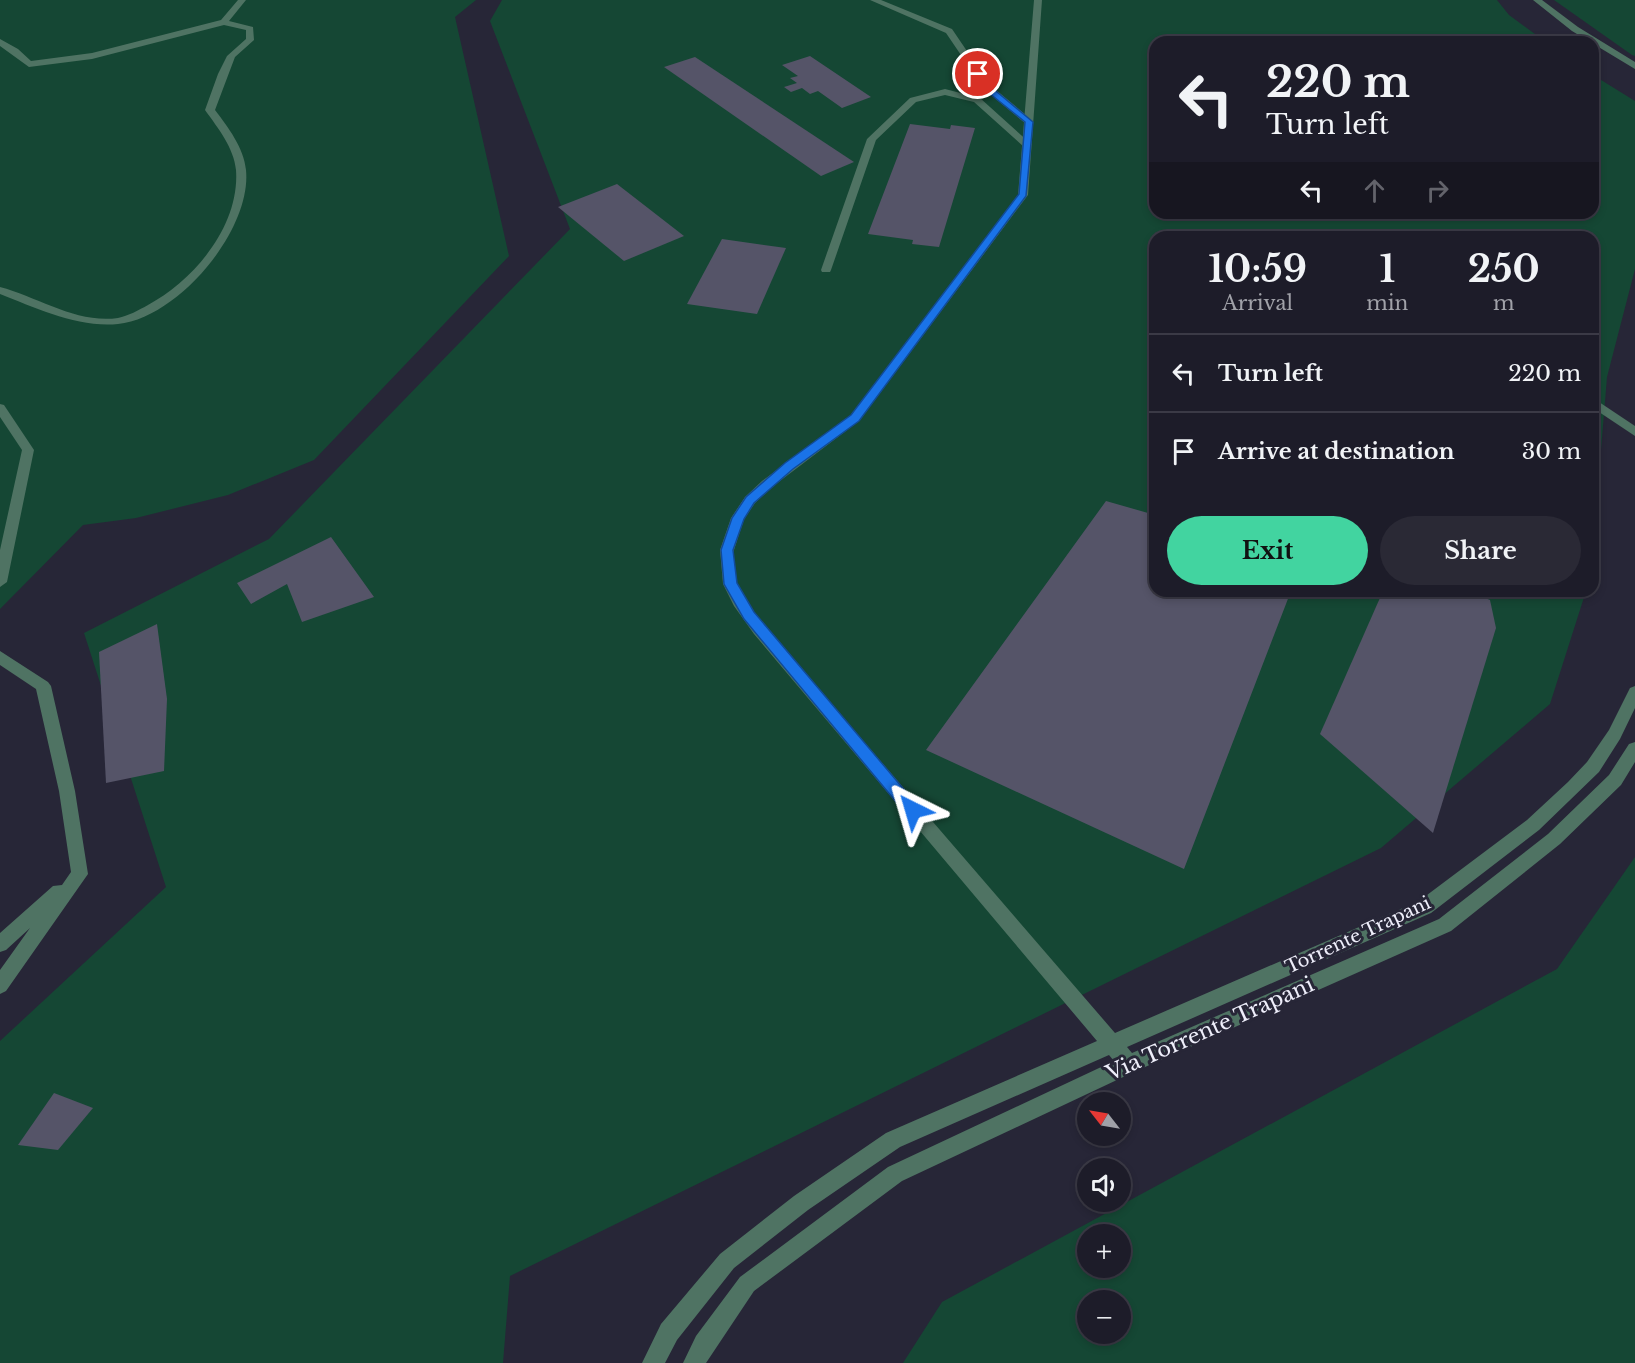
<!DOCTYPE html>
<meta charset="utf-8">
<style>
body{margin:0;font-family:"Libre Baskerville",serif;background:#2a2935;color:#f1f3f6;height:100vh;display:flex;flex-direction:column;font-size:22px;white-space:nowrap}
*{box-sizing:border-box;margin:0}
p{font-size:20px;color:#a0a1a8}
.icon{flex:none;width:33px;height:33px;fill:none;stroke:currentColor;stroke-width:2;stroke-linecap:round;stroke-linejoin:round}
.map{position:relative;flex:1;overflow:hidden}
.drawer{position:absolute;left:1149px;top:231px;width:450px;height:366px;display:flex;flex-direction:column;background:#1d1c29;border-radius:18px;box-shadow:0 3px 9px #0003,0 0 0 2px #3b3a46}
.drawer>*{flex:none}
.hud{position:absolute;left:1149px;top:36px;width:450px;height:183px;border-radius:18px;box-shadow:0 3px 9px #0003,0 0 0 2px #3b3a46;background:#1d1c29;color:#f1f3f6;overflow:hidden}
.needle{width:39px;rotate:301deg}
.fabs{position:absolute;left:1077px;top:1092px;display:grid;gap:12px}
.fabs a{display:grid;place-items:center;width:54px;height:54px;border-radius:50%;background:#1d1c29;box-shadow:0 3px 9px #0003,0 0 0 2px #3b3a46;font-size:30px}
.pin{position:absolute;display:grid;place-items:center;width:51px;height:51px;color:#fff;margin:-26px;border:3px solid #fff;border-radius:50%;box-shadow:0 2px 6px #0007}
.me{position:absolute;width:66px;margin:-33px;rotate:320deg;stroke-linejoin:round;filter:drop-shadow(0 0 4px #0008)}
.turn{display:flex;align-items:center;gap:21px;height:126px;padding:0 18px;font-size:27px}
.turn .icon{width:78px;height:78px;stroke-width:2.5}
.turn b{display:block;font-size:42px;line-height:51px}
.lanes{display:flex;align-items:center;height:57px;padding:0 18px;background:#0003;justify-content:center;gap:30px;direction:ltr}
.lanes .off{opacity:.35}
.eta{display:flex;justify-content:space-evenly;align-items:center;height:102px;text-align:center}
.eta b{font-size:36px;font-weight:800;line-height:42px}
.cta{display:flex;gap:12px;margin-top:auto;padding:12px 18px}
.cta a{flex:1;height:69px;border-radius:36px;background:#42d4a0;color:#111;font-size:24px;font-weight:800;line-height:69px;text-align:center}
.cta a+a{background:#2a2935;color:#f1f3f6}
ul{padding:0;list-style:none}
li{display:flex;align-items:center;gap:18px;height:78px;padding:0 18px;border-top:2px solid #3b3a46}
li div{flex:1}
li b{display:block;font-size:22px}
li em{font-style:normal}
.map>svg:first-child{display:block}
</style>
<div class="map">
<svg width="1635" height="1363" viewBox="0 0 1635 1363">
<rect width="100%" height="100%" fill="#272637"/>
<g fill="#154734" fill-rule="evenodd">
<polygon points="0,0 476,0 455,17 509,256 314,460 228,495 136,518 83,525 0,609"/>
<polygon points="502,0 1497,0 1509,15 1546,42 1155,42 1155,213 1593,213 1593,75 1635,101 1635,269 1607,377 1593,547 1593,237 1155,237 1155,591 1586,591 1550,704 1381,848 510,1276 503,1363 0,1363 0,1041 166,887 84,633 269,539 570,229 490,21"/>
<polygon points="1554,0 1635,0 1635,56 1632,55"/>
<path d="M1635,857V1363H903L942,1302L1557,969ZM1120,1234V1268H1088V1234ZM1120,1300V1334H1088V1300Z"/>
</g>
<g fill="#555468">
<polygon points="810,56 871,97 842,108 818,91 810,94 802,88 791,92 784,87 797,83 790,78 798,76 782,65"/>
<polygon points="695,57 854,162 821,176 664,67"/>
<polygon points="910,124 950,129 951,125 975,128 939,247 912,244 913,240 868,234"/>
<polygon points="617,184 684,236 624,261 558,207"/>
<polygon points="722,239 786,248 757,314 687,304"/>
<polygon points="1106,501 1155,515 1155,591 1291,591 1184,869 926,750"/>
<polygon points="331,537 374,597 302,622 287,584 251,604 237,583"/>
<polygon points="1383,591 1469,591 1490,600 1496,628 1433,833 1320,734"/>
<polygon points="157,624 167,699 164,771 106,783 99,652"/>
<polygon points="54,1093 93,1108 58,1150 18,1145"/>
</g>
<g fill="none" stroke-linecap="round" stroke-linejoin="round">
<g fill="#4f7363" fill-rule="evenodd">
<path d="M238,0H246L229,21L253,27L254,40L235,57L215,110C228,127 244,148 246,170C252,230 178,318 118,324C78,328 36,308 0,294V287C38,297 77,324 118,318C128,316 139,310 148,305C194,280 240,226 236,170C234,148 218,128 205,110L218,74L227,56L246,39V30L224,25L92,59L29,67L0,46V39L18,49L31,61L92,53L221,20Z"/>
<polygon points="870,0 881,0 952,29 990,85 1032,120 1032,124 1026,124 984,89 946,33"/>
<polygon points="945,89 980,98 1032,145 1024,147 974,102 945,95 916,102 876,140 831,270 830,272 822,272 821,270 867,139 910,98"/>
<polygon points="1593,398 1635,426 1635,436 1593,408"/>
<polygon points="0,404 4,405 34,450 7,582 0,587 0,550 22,450 0,417"/>
<polygon points="0,651 48,682 51,686 75,791 88,874 6,991 0,994 0,970 30,928 6,950 0,952 0,933 53,886 62,885 71,872 59,791 36,689 0,665"/>
</g>
<g fill="#4f7363" fill-rule="evenodd">
<polygon points="1034,0 1042,0 1028,195 859,421 772,487 755,503 744,519 734,550 734,568 737,584 745,599 764,626 1115,1033 1419,901 1527,820 1568,782 1587,762 1609,730 1630,688 1635,686 1635,708 1620,739 1599,772 1539,830 1431,913 1127,1047 1132,1053 1439,919 1548,834 1609,775 1629,744 1635,742 1635,762 1621,785 1560,844 1451,931 1136,1071 902,1181 754,1291 706,1363 683,1363 696,1336 740,1277 888,1167 1114,1061 1109,1055 900,1147 808,1210 734,1268 677,1340 665,1363 642,1363 661,1324 720,1254 794,1196 886,1133 1097,1041 754,634 734,606 723,584 720,550 731,518 745,497 762,481 851,415 1018,195"/>
<polygon points="1533,0 1542,0 1578,27 1635,62 1635,69 1572,31"/>
</g>
</g>
<polygon fill="#1a73e8" stroke="#114b97" stroke-width="1.5" points="975,73 981,73 990,86 1033,122 1026,196 859,421 793,469 754,503 744,519 733,550 737,583 754,612 918,806 920,810 918,815 913,817 907,815 744,619 724,584 721,550 732,518 746,497 785,463 851,415 1019,194 1025,122 984,89 974,74"/>
<g text-anchor="middle" stroke-width="6" stroke-linejoin="round" paint-order="stroke">
<g font-size="18" fill="#eeeefa" stroke="#272637">
<text transform="translate(1358 935) rotate(-25)" y="6">Torrente Trapani</text>
</g>
<g font-size="21" fill="#eeeefa" stroke="#272637">
<text transform="translate(1210 1029) rotate(-24)" y="7">Via Torrente Trapani</text>
</g>
</g>
</svg>
<div class="fabs">
<a><svg class="needle" viewBox="-14 -14 28 28"><path d="M0-13l5 13h-10z" fill="#e53935"/><path d="M0 13l5-13h-10z" fill="#a0a1a8"/></svg></a>
<a><svg class="icon" aria-label="sound" viewBox="0 0 24 24"><path d="M4 9h4l5-4v14l-5-4H4zM17 9q2 3 0 6"/></svg></a>
<a>+</a>
<a>−</a>
</div>
<div class="pin" style="left:978px;top:74px;background:#d93025"><svg class="icon" aria-label="arrive" viewBox="0 0 24 24"><path d="M6 21V4h12l-3 4 3 4H6"/></svg></div>
<svg class="me" style="left:913px;top:810px" viewBox="-20 -20 40 40"><path d="M0-17L14 15 0 8-14 15z" fill="#1a73e8" stroke="#fff" stroke-width="4"/></svg>
<div class="hud">
<div class="turn"><svg class="icon" aria-label="left" viewBox="0 0 24 24"><path d="M17 20v-9H6M10 6l-5 5 5 5"/></svg><div><b>220 m</b>Turn left</div></div>
<div class="lanes"><svg class="icon" aria-label="left" viewBox="0 0 24 24"><path d="M17 20v-9H6M10 6l-5 5 5 5"/></svg><svg class="icon off" aria-label="ahead" viewBox="0 0 24 24"><path d="M12 20V5M6 11l6-6 6 6"/></svg><svg class="icon off" aria-label="right" viewBox="0 0 24 24"><path d="M7 20v-9h11M14 6l5 5-5 5"/></svg></div>
</div>
<section class="drawer">
<div class="eta">
<div><b>10:59</b><p>Arrival</p></div>
<div><b>1</b><p>min</p></div>
<div><b>250</b><p>m</p></div>
</div>
<ul>
<li><svg class="icon" aria-label="left" viewBox="0 0 24 24"><path d="M17 20v-9H6M10 6l-5 5 5 5"/></svg><div><b>Turn left</b></div><em>220 m</em></li>
<li><svg class="icon" aria-label="arrive" viewBox="0 0 24 24"><path d="M6 21V4h12l-3 4 3 4H6"/></svg><div><b>Arrive at destination</b></div><em>30 m</em></li>
</ul>
<div class="cta"><a>Exit</a><a>Share</a></div>
</section>
</div>
